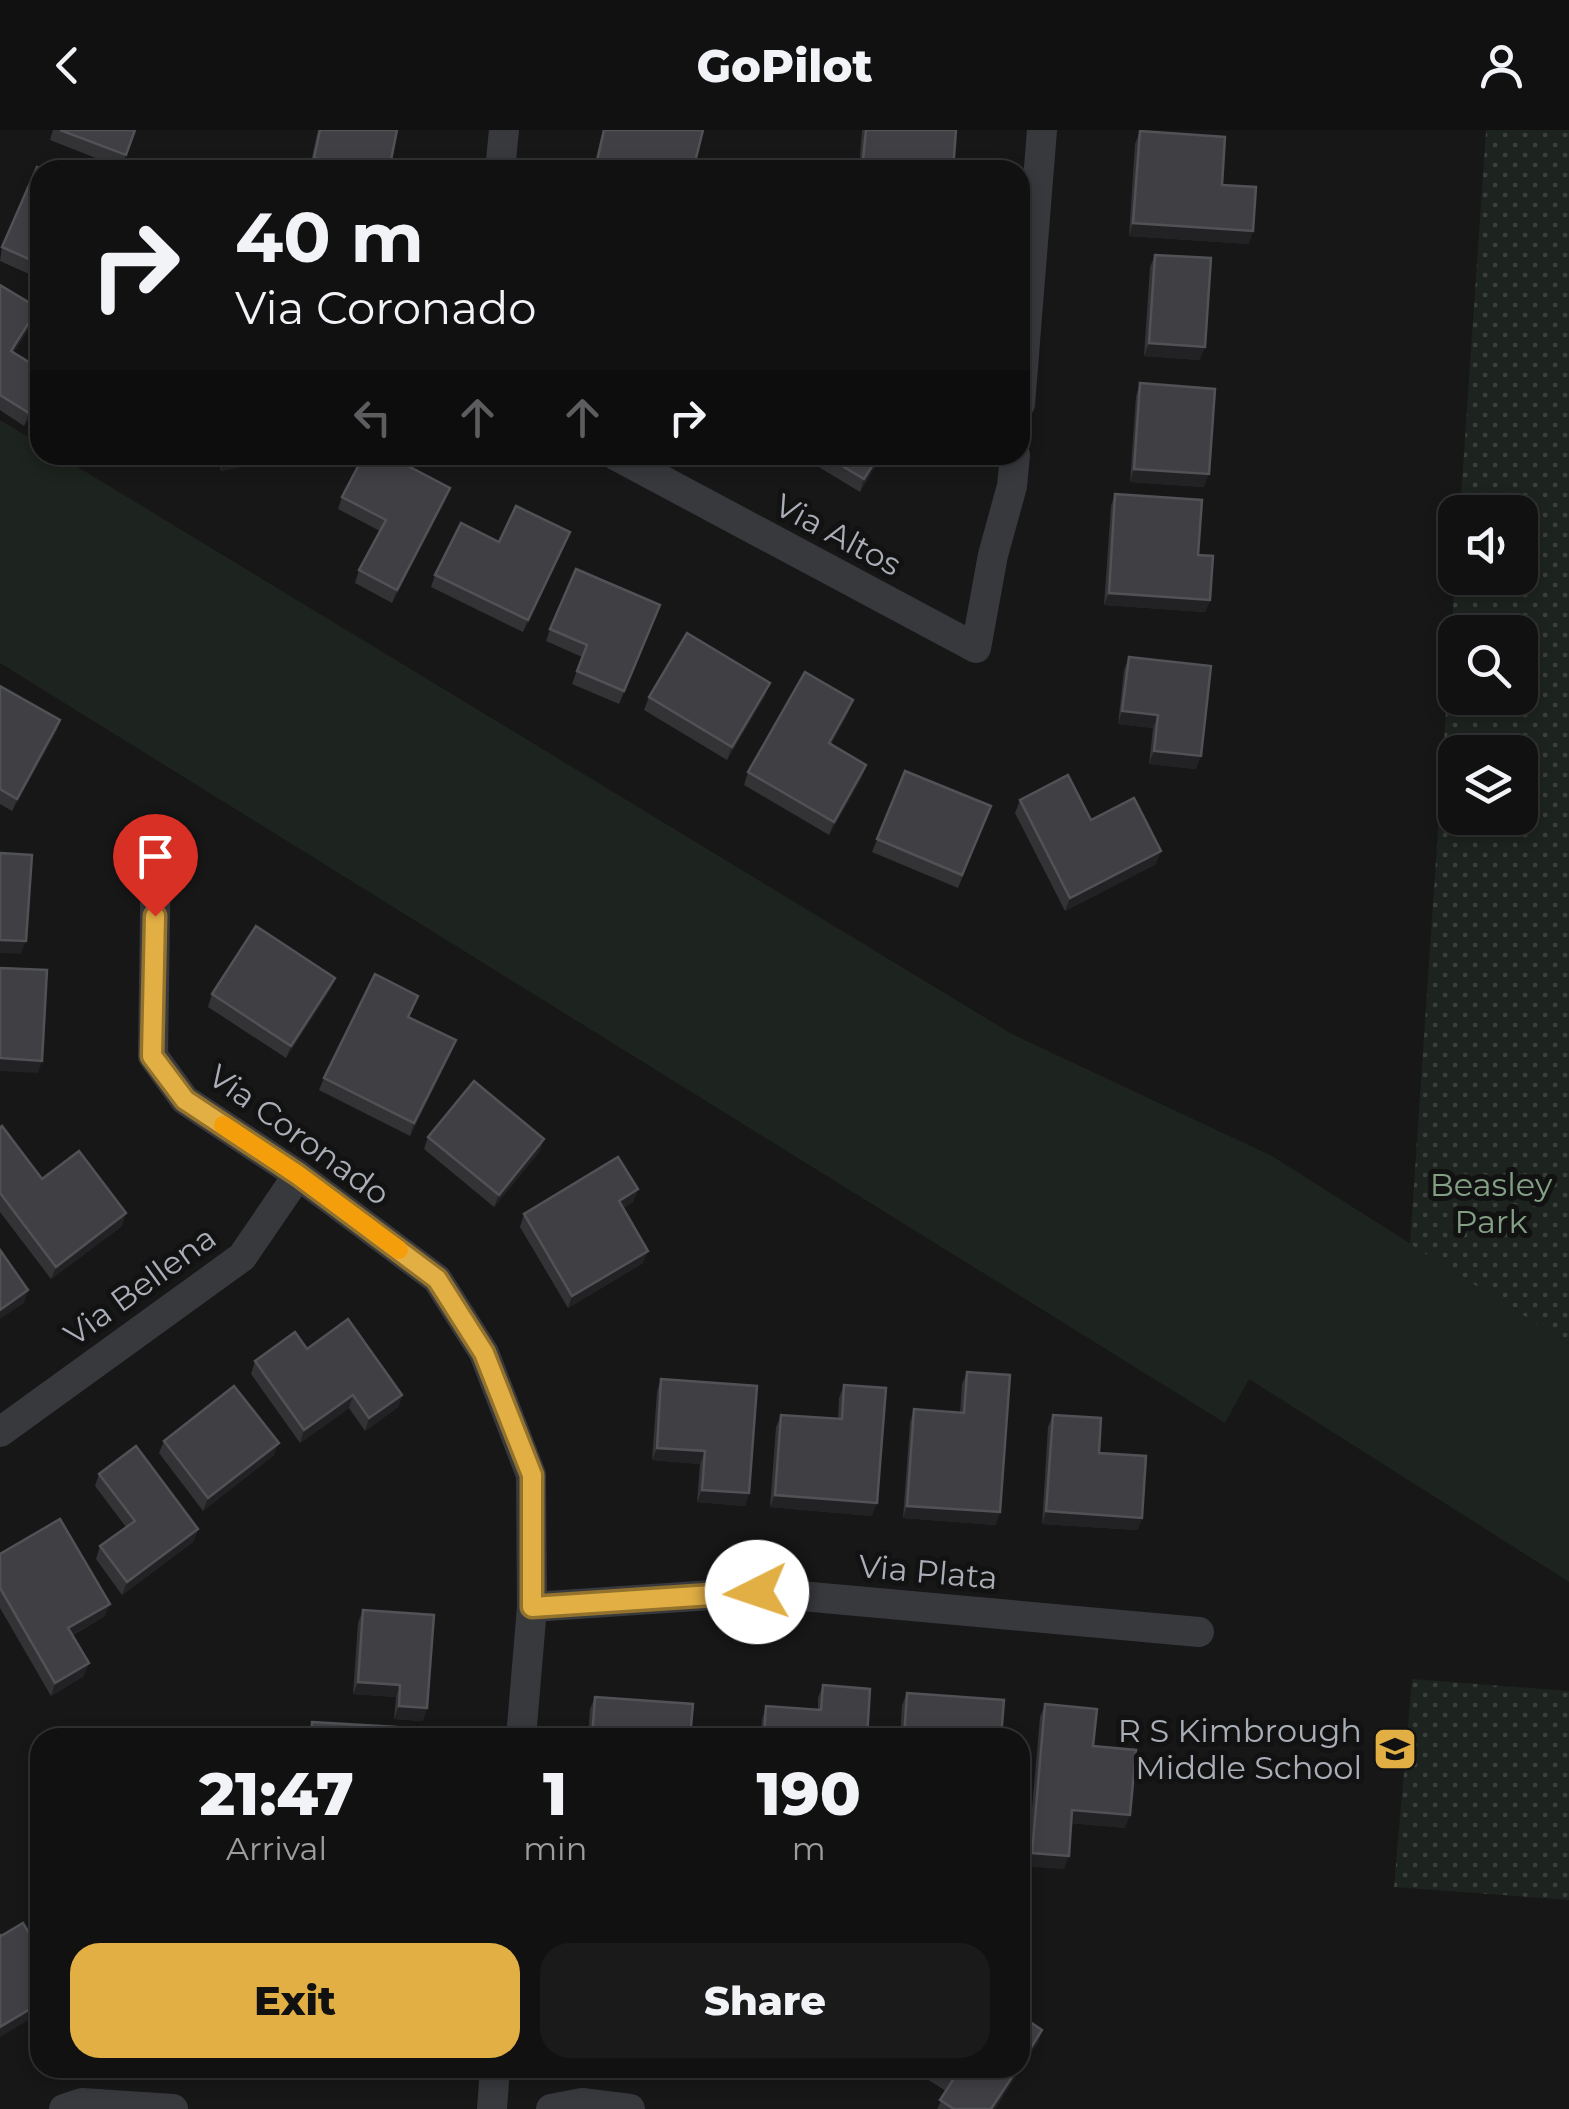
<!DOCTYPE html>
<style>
body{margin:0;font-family:Montserrat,sans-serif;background:#1a1a1b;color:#f1f3f6;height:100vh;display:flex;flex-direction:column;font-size:38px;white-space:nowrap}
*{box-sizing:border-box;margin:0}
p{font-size:32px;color:#9c9d9f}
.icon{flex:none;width:55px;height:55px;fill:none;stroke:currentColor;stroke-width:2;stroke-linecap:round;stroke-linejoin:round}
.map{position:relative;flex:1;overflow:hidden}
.drawer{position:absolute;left:30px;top:1598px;width:1000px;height:350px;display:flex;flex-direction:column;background:#111112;border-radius:30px;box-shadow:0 5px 15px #0003,0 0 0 2px #303132}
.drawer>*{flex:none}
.guide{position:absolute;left:30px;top:30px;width:1000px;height:305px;border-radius:30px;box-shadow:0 5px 15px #0003,0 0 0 2px #303132;background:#111112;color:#f1f3f6;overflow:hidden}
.buttons{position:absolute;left:1438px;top:365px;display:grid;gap:20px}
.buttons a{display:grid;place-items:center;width:100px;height:100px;border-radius:20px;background:#111112;box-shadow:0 5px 15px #0003,0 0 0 2px #303132;font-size:50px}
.pin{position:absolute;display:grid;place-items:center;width:85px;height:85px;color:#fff;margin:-102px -42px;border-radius:50% 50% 50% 0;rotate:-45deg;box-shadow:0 0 10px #0007}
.pin .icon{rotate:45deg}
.me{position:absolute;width:110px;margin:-55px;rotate:266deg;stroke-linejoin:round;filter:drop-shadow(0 0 8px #0008)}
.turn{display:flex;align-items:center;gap:35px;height:210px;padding:0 40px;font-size:45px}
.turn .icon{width:130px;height:130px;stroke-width:2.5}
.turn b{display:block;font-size:70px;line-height:85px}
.lanes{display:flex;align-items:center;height:95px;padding:0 40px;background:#0003;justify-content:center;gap:50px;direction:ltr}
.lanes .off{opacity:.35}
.eta{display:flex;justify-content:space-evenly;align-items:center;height:170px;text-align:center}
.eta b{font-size:60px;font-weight:800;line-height:70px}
.button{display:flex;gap:20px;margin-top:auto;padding:20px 40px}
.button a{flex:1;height:115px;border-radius:30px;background:#e2af45;color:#111;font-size:40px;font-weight:800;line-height:115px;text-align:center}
.button a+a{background:#1a1a1b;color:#f1f3f6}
header{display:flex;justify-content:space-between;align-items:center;height:130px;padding:0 40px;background:#111112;font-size:45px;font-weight:800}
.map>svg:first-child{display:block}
</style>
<header><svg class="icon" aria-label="back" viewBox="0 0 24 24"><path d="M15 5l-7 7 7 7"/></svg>GoPilot<svg class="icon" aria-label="person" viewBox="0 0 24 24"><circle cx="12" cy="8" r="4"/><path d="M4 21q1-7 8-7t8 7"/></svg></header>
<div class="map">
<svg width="1569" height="1979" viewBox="0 0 1569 1979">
<defs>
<pattern id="park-dots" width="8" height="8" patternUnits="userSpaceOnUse" patternTransform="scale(2.5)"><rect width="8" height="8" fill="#1d231e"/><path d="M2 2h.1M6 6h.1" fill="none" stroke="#3b403c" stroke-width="1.8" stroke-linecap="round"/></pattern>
</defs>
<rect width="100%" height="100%" fill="#171718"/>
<polygon fill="#1d231e" points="0,290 40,314 40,325 58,325 1012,904 1272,1026 1569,1214 1569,1452 1249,1249 1225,1293 0,533"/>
<g fill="url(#park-dots)" fill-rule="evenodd">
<path d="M1486,0H1569V1214L1410,1114L1455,448H1520V382H1460ZM1455,502H1520V568H1455ZM1455,622H1520V688H1455Z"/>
<polygon points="1412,1549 1569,1561 1569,1770 1394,1757"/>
</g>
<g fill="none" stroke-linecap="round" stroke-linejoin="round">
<g stroke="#38393d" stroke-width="30">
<polyline points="500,40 504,0"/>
<polyline points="1020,274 1042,0"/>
<polyline points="615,325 976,518 993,425 1012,356 1015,325"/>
<polyline points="156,717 153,926 185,970 298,1045 437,1149 484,1223 531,1345 532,1477 521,1608"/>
<polyline points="0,1302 242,1127 298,1045"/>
<polyline points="532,1477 757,1462 1199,1502"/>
<polyline points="64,1979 82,1973 173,1979"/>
<polyline points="492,1979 495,1938"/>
<polyline points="551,1979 582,1973 630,1979"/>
</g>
</g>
<g fill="#333336">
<polygon points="53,0 135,0 121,38 50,10"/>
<polygon points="318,0 397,0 389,40 309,40"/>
<polygon points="603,0 703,0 693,40 593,40"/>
<polygon points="862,0 956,0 953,40 859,40"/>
<polygon points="1140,1 1222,55 1249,114 1129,106 1135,14"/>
<polygon points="40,40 40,149 0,131 2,117"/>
<polygon points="1155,125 1200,230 1144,226 1150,137"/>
<polygon points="0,155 33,191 14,222 40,239 40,271 24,296 0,280"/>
<polygon points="1140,253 1204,357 1130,352 1136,266"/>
<polygon points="218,325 301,325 221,341"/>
<polygon points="799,325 882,325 860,362"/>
<polygon points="450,358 445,371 392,473 355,453 359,440 380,401 338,379 342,367"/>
<polygon points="1115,364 1198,425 1210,470 1205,482 1104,475 1111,376"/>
<polygon points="570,402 523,502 431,457 435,445 499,412"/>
<polygon points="660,475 619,574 572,554 582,527 546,511 550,499"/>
<polygon points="1129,527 1196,639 1149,634 1153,598 1118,594 1124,540"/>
<polygon points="0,556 60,590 56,602 12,681 0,674"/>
<polygon points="765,566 727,630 644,580 649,567"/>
<polygon points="853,570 848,583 831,614 866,635 862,647 829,705 744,655 748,642"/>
<polygon points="905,641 991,676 958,758 872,722"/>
<polygon points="1020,670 1091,690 1156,734 1065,781 1015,683"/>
<polygon points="335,848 330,860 286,928 208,877 212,864"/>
<polygon points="413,879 409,887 456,910 451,923 410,1006 319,960 324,948"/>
<polygon points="0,998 42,1049 122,1096 51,1149 0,1082"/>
<polygon points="428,1007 544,1009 539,1022 494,1077 424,1019"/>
<polygon points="638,1059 633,1072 623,1078 643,1133 568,1178 520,1097 524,1084"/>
<polygon points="307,1219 402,1265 398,1277 365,1301 349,1278 300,1313 251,1244 255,1231"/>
<polygon points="967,1242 996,1395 903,1388 910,1292 914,1279 960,1283 962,1254"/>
<polygon points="661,1249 749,1363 745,1376 697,1372 700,1334 652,1330 657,1261"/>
<polygon points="844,1255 872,1386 770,1377 776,1297 781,1285 838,1289 839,1268"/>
<polygon points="1053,1285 1142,1388 1137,1400 1042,1394 1048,1297"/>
<polygon points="164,1311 274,1325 203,1381 159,1323"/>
<polygon points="99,1344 198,1399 193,1412 122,1465 96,1429 100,1416 126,1397 95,1356"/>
<polygon points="0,1424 105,1486 73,1505 84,1546 51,1566 0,1478"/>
<polygon points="363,1480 423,1591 394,1589 396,1567 353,1564 358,1493"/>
<polygon points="823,1555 867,1608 760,1608 762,1589 766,1576 818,1580 818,1568"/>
<polygon points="907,1563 1001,1608 900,1608 902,1575"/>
<polygon points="595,1567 690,1608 588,1608 590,1579"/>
<polygon points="1045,1574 1093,1616 1125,1698 1071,1693 1064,1739 1027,1736 1040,1587"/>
<polygon points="1042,1900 1038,1912 995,1979 937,1979 946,1961 922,1946 925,1938 1020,1938"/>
</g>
<g fill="#222224">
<polygon points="1133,93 1253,101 1249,114 1129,106"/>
<polygon points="38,178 33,191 7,233 11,221"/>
<polygon points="1149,213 1205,217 1200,230 1144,226"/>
<polygon points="40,266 40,271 24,296 29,283"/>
<polygon points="243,325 301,325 221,341 225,328"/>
<polygon points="879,325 882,325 860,362 864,349"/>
<polygon points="1134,339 1209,344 1204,357 1130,352"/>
<polygon points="450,358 445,371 392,473 397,460"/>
<polygon points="570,402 565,415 523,502 528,490"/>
<polygon points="1109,463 1210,470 1205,482 1104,475"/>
<polygon points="770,553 765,566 727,630 732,617"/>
<polygon points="853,570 848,583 824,625 829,613"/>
<polygon points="1122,581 1158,585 1153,598 1118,594"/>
<polygon points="60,590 56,602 12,681 17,669"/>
<polygon points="1154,621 1201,626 1196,639 1149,634"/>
<polygon points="866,635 862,647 829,705 834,692"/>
<polygon points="1161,721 1156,734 1065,781 1070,768"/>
<polygon points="0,810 26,811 21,824 0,823"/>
<polygon points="335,848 330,860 286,928 291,916"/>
<polygon points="456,910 451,923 410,1006 414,993"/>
<polygon points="0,928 42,931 38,943 0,941"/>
<polygon points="544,1009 539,1022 494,1077 499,1065"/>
<polygon points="638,1059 633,1072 614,1084 619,1071"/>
<polygon points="126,1083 122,1096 51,1149 56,1137"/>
<polygon points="648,1121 643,1133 568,1178 572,1166"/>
<polygon points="28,1160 24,1173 0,1189 0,1180"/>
<polygon points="353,1265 349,1278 300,1313 304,1300"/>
<polygon points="402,1265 398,1277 365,1301 369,1288"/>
<polygon points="279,1313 274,1325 203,1381 208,1368"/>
<polygon points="657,1318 705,1321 700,1334 652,1330"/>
<polygon points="702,1360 749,1363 745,1376 697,1372"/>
<polygon points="775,1365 877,1373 872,1386 770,1377"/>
<polygon points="907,1376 1000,1382 996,1395 903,1388"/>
<polygon points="1046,1381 1142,1388 1137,1400 1042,1394"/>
<polygon points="198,1399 193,1412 122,1465 127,1452"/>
<polygon points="110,1474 105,1486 63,1510 68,1498"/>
<polygon points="89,1533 84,1546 51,1566 55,1553"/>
<polygon points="358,1552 400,1555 396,1567 353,1564"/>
<polygon points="399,1576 427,1578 423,1591 394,1589"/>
<polygon points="1072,1680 1130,1685 1125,1698 1068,1693"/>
<polygon points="1032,1723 1069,1726 1064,1739 1027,1736"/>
<polygon points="40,1873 40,1883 0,1907 0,1897"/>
<polygon points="1042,1900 1038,1912 995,1979 991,1979 1018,1938 1020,1938 1020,1935"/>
</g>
<g fill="#404044" stroke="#505256" stroke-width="2.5">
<polygon points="60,0 135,0 126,25"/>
<polygon points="320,0 397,0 389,40 372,40 314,28"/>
<polygon points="604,0 703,0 693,40 595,40"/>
<polygon points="866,0 956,0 953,40 862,40"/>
<polygon points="1140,1 1225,7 1222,55 1256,57 1253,101 1133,93"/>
<polygon points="37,37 45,40 40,40 40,134 2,117"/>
<polygon points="1155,125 1211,128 1205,217 1149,213"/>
<polygon points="0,155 38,178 11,221 40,239 40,266 29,283 0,265"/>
<polygon points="1140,253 1215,259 1209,344 1134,339"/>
<polygon points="364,325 387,325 450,358 397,460 359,440 386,390 342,367"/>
<polygon points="824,325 879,325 864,349"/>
<polygon points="1115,364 1202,370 1198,425 1213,426 1210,470 1109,463"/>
<polygon points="516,376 570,402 528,490 435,445 461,393 499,412"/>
<polygon points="576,439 660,475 624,561 577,541 587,515 550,499"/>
<polygon points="687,503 770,553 732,617 649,567"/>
<polygon points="1129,527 1211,536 1201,626 1154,621 1158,585 1122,581"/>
<polygon points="805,542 853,570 829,613 866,635 834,692 748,642"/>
<polygon points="0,556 60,590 17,669 0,659"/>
<polygon points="905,641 991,676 962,745 877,709"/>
<polygon points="1068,645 1091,690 1134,668 1161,721 1070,768 1020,670"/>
<polygon points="0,723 32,725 26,811 0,810"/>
<polygon points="256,796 335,848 291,916 212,864"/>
<polygon points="0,838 47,840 42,931 0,928"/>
<polygon points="375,844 418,866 408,887 456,910 414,993 324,948"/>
<polygon points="474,951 544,1009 499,1065 428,1007"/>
<polygon points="2,996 42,1049 79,1021 126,1083 56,1137 0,1063 0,998"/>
<polygon points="618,1027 638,1059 619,1071 648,1121 572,1166 524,1084"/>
<polygon points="0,1120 28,1160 0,1180"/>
<polygon points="348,1189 402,1265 369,1288 353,1265 304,1300 255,1231 295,1202 307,1219"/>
<polygon points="967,1242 1010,1245 1000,1382 907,1376 914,1279 964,1283"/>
<polygon points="661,1249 757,1256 749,1363 702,1360 705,1321 657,1318"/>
<polygon points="844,1255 886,1258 877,1373 775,1365 781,1285 842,1289"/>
<polygon points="234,1256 279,1313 208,1368 164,1311"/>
<polygon points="1053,1285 1101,1288 1099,1323 1146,1326 1142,1388 1046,1381"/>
<polygon points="136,1316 198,1399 127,1452 100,1416 135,1391 99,1344"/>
<polygon points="60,1389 110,1474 68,1498 89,1533 55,1553 0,1458 0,1424"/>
<polygon points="363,1480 434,1485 427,1578 399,1576 400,1555 358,1552"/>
<polygon points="823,1555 870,1559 867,1608 764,1608 766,1576 821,1580"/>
<polygon points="907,1563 1004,1570 1001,1608 904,1608"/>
<polygon points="595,1567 693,1574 690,1608 592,1608"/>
<polygon points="1045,1574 1097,1579 1093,1616 1136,1620 1130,1685 1072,1680 1069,1726 1032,1723"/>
<polygon points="312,1592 396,1597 395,1608 311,1608"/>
<polygon points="23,1793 40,1822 40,1873 0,1897 0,1805 1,1806"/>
<polygon points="1020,1885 1042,1900 1020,1935"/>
<polygon points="934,1938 1018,1938 991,1979 954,1979 940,1970 953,1950"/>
</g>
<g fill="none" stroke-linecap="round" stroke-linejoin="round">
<defs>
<polyline id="route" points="155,786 152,926 185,970 298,1045 437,1149 484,1223 532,1345 532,1477 757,1462"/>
</defs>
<use href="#route" stroke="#93722d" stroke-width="25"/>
<use href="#route" stroke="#e2af45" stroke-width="18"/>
<polyline stroke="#f59e0b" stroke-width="18" points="223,995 298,1045 399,1120"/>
</g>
<defs>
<symbol id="school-square" viewBox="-11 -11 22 22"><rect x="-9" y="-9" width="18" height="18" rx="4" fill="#e2af45" stroke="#121213"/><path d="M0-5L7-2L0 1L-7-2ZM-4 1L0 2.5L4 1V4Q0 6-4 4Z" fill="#111"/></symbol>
</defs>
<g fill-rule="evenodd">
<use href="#school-square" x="1370" y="1594" width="50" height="50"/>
</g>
<g text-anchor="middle" stroke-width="10" stroke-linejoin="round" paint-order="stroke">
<g font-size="32" fill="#aaaeb7" stroke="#121213">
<text transform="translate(838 405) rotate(28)" y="11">Via Altos</text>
<text transform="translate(299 1005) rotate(36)" y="11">Via Coronado</text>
<text transform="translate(140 1156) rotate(-36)" y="11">Via Bellena</text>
<text transform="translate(928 1442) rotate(5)" y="11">Via Plata</text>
</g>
<g font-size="32" fill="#83a085" stroke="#121213">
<text x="1491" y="1066">Beasley<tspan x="1491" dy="37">Park</tspan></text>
</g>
<g font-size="32" fill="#aaaeb7" stroke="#121213" text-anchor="end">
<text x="1362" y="1612">R S Kimbrough<tspan x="1362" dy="37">Middle School</tspan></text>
</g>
</g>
</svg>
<div class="buttons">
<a><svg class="icon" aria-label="sound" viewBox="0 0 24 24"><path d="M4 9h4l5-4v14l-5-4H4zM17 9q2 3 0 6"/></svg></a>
<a><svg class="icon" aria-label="search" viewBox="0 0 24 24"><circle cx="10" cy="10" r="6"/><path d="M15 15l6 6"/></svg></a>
<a><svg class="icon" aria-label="layers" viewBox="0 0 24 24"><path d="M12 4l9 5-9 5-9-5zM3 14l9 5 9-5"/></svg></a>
</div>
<div class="pin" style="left:155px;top:786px;background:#d93025"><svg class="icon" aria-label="arrive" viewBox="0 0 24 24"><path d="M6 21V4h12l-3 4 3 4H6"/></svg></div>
<svg class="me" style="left:757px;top:1462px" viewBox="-20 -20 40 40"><circle r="19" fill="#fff"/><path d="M0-13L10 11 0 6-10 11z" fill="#e2af45"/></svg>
<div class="guide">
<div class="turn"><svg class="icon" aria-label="right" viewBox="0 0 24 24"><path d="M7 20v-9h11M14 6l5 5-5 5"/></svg><div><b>40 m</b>Via Coronado</div></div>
<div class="lanes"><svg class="icon off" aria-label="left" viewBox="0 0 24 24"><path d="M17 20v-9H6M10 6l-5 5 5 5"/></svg><svg class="icon off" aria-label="ahead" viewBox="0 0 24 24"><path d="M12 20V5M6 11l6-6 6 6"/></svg><svg class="icon off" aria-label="ahead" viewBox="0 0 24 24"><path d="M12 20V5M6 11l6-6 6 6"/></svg><svg class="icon" aria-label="right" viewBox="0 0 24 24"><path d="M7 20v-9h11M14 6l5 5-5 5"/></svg></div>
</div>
<section class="drawer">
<div class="eta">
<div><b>21:47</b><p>Arrival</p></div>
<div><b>1</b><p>min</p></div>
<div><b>190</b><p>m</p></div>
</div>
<div class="button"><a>Exit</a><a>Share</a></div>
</section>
</div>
